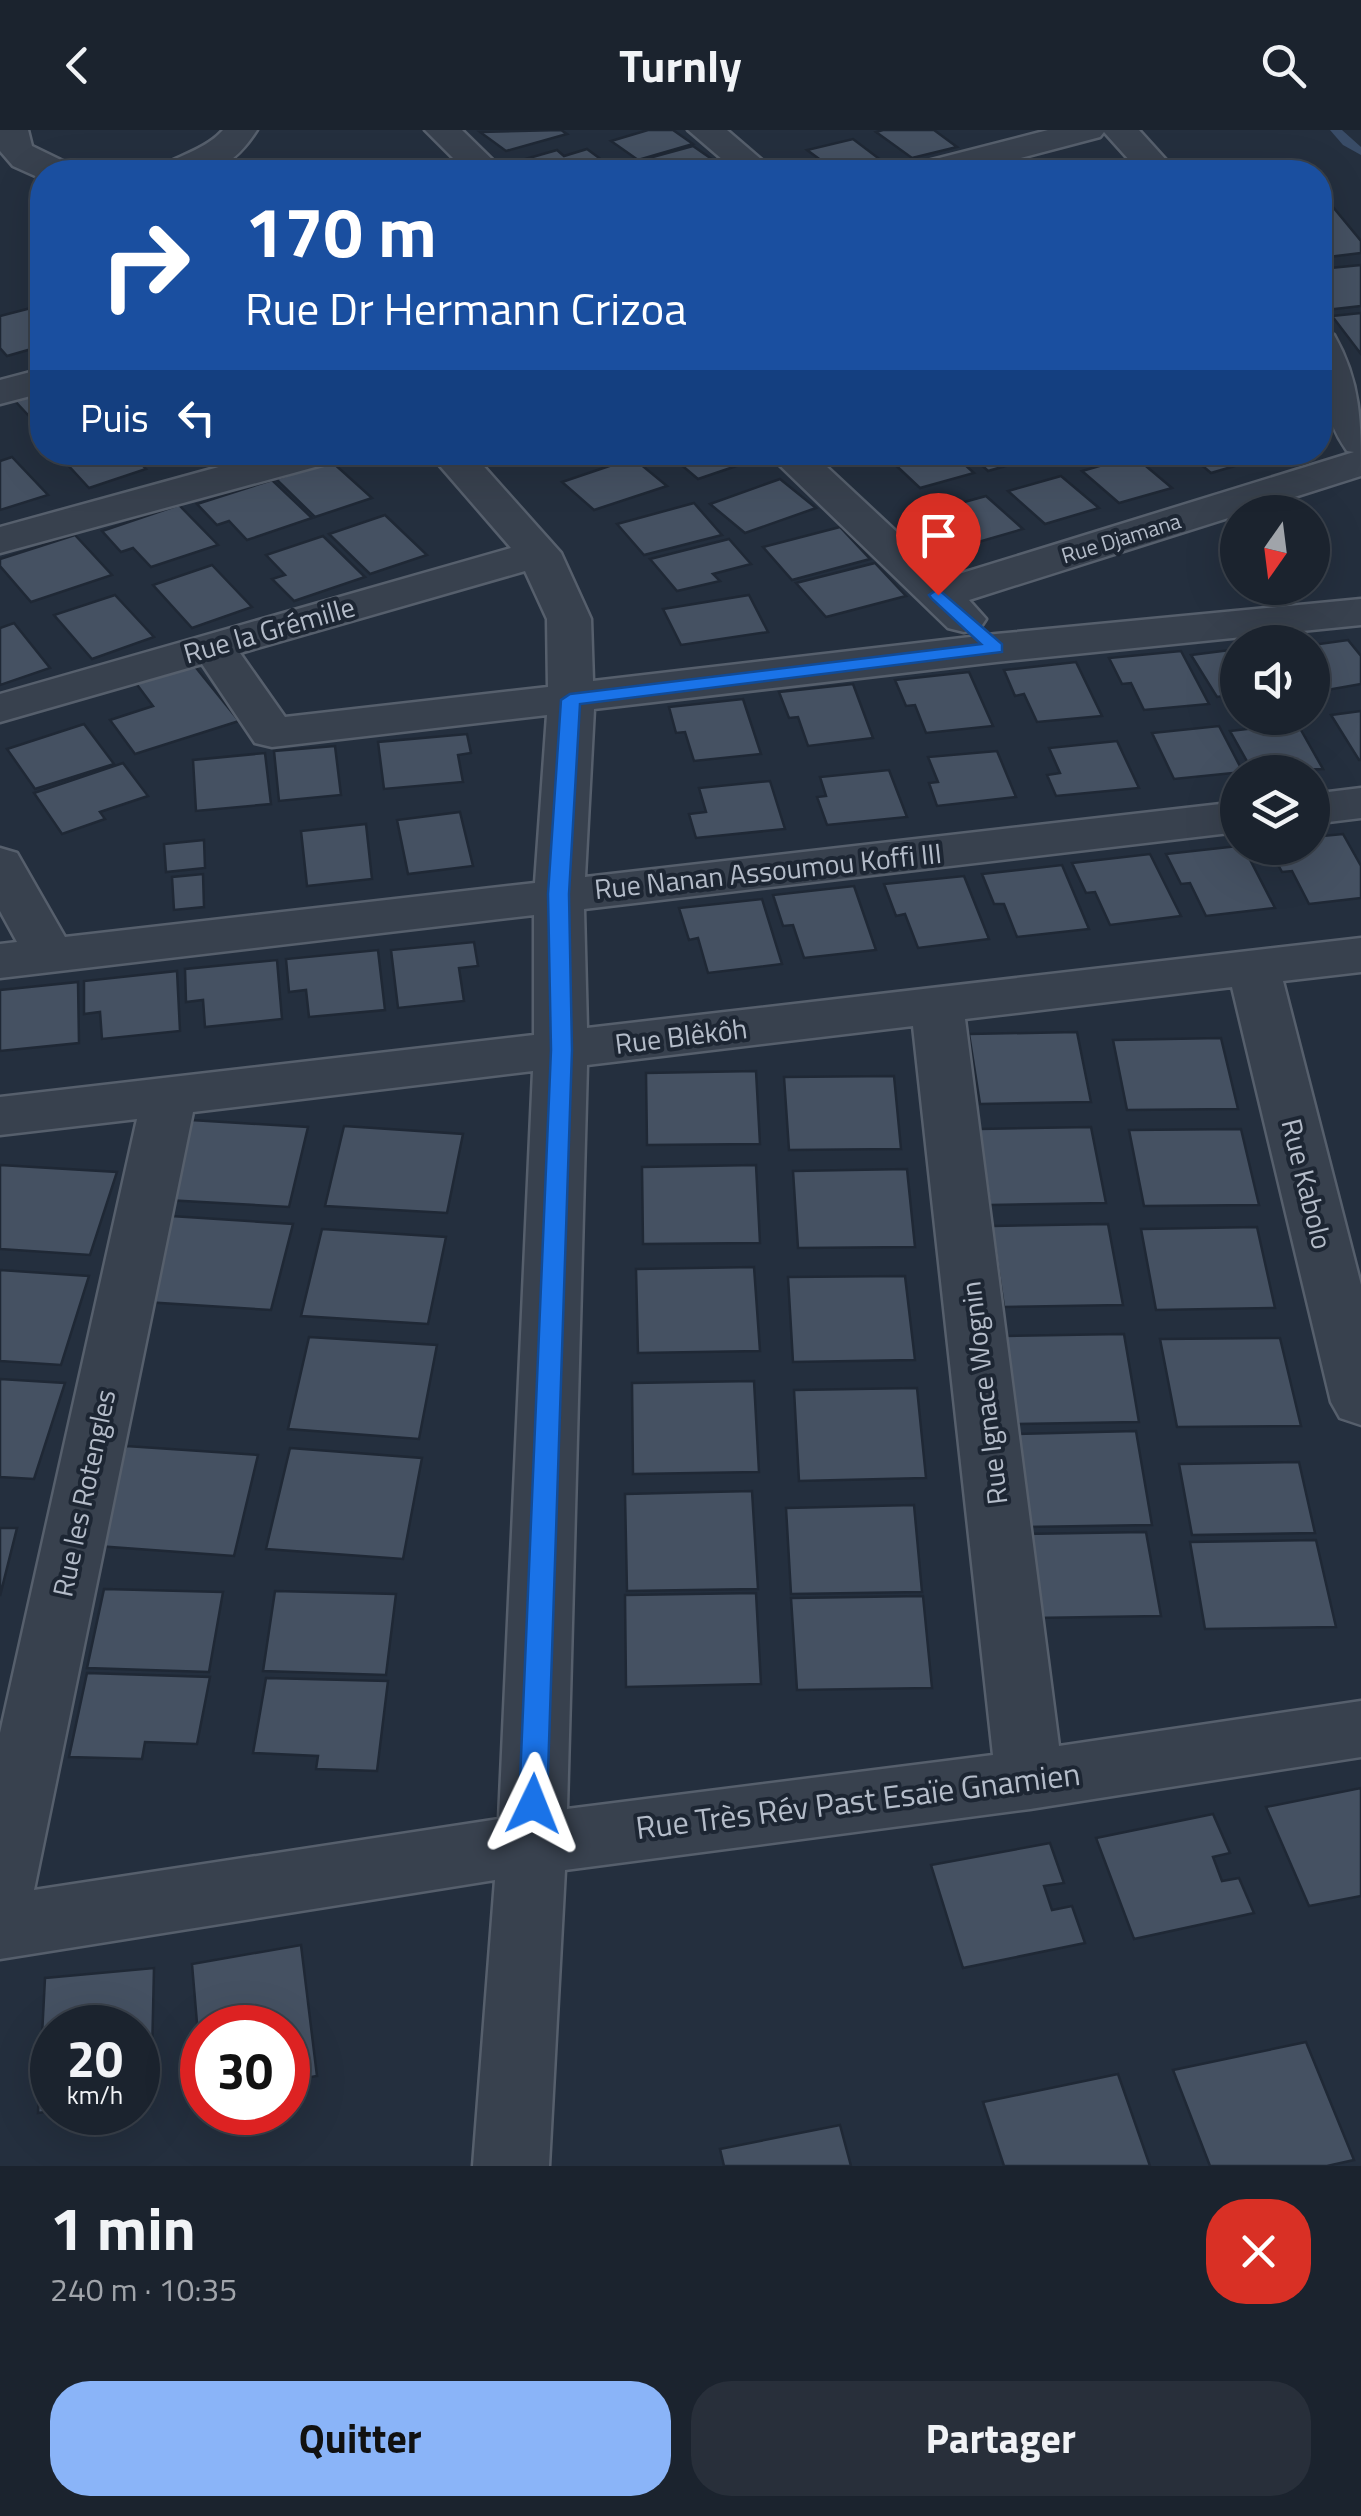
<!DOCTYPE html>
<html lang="fr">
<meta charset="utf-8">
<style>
body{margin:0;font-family:"Titillium Web",sans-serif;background:#282f3a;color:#f1f3f6;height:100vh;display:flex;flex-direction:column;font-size:38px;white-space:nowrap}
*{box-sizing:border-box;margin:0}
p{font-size:32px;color:#a0a4aa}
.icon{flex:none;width:55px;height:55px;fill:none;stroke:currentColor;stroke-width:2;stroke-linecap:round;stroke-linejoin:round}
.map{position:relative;height:2036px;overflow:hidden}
.drawer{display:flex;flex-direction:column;background:#1b232e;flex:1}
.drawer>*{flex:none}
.banner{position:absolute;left:30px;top:30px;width:1302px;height:305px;border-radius:40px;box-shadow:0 10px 40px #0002,0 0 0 2px #39404a;background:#1a4fa0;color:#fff;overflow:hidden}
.needle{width:65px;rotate:194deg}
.fabs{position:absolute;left:1220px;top:365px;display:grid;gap:20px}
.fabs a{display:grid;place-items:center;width:110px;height:110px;border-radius:50%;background:#1b232e;box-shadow:0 10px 40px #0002,0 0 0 2px #39404a;font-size:50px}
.speed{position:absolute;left:30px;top:1875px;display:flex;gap:20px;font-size:50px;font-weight:700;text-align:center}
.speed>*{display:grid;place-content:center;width:130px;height:130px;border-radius:50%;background:#1b232e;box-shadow:0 10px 40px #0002,0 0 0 2px #39404a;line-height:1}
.speed small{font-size:25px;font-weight:400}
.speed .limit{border:15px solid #d22;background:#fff;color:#111}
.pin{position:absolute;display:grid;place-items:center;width:85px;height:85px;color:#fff;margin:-102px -42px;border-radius:50% 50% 50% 0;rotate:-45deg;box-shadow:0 0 10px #0007}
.pin .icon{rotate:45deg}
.me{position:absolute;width:110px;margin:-55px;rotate:2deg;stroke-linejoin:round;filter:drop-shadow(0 0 8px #0008)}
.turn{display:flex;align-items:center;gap:35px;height:210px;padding:0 50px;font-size:45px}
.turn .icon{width:130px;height:130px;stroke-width:2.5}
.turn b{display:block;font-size:70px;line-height:85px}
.then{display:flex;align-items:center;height:95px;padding:0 50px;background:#0003;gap:20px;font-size:38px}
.round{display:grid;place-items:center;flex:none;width:105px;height:105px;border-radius:40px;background:#282f3a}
.overview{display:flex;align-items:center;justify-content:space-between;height:170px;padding:0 50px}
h1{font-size:60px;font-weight:700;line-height:75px}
.cta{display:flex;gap:20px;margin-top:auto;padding:20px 50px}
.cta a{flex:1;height:115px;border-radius:40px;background:#8ab4f8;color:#111;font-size:40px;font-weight:700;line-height:115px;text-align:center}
.cta a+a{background:#282f3a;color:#f1f3f6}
header{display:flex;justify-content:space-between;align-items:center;height:130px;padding:0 50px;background:#1b232e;font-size:45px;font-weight:700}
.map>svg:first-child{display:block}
</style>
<header><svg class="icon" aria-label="back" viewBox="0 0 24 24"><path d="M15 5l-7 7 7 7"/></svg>Turnly<svg class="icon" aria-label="search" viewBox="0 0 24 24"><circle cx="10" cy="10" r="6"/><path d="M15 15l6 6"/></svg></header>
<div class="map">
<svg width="1361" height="2036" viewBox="0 0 1361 2036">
<rect width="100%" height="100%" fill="#242f3e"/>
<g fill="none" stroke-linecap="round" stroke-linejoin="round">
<polygon fill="#394c67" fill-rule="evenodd" points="1330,0 1342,0 1361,17 1361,25 1343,15"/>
</g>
<g fill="#455162" stroke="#1f2835" stroke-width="2.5">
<polygon points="561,0 567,4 506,21 480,2"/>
<polygon points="648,0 673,0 693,14 638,30 611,11"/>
<polygon points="883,0 934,0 957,17 912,28 876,2"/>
<polygon points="853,9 886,34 837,42 807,20"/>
<polygon points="693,16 726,39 713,42 653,42 638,31"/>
<polygon points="587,19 610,36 587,42 539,42 522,30 557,20 564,26"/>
<polygon points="1328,71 1361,111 1361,123 1320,128 1320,72"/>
<polygon points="1361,135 1361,176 1326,180 1320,172 1320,139"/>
<polygon points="31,178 42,190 42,216 7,226 0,218 0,186"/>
<polygon points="1361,183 1361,224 1332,186"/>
<polygon points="42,263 42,300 15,271"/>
<polygon points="56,322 130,322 146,339 89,358"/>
<polygon points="666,322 765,322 769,325 698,349"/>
<polygon points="900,322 951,322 974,343 920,358 886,326"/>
<polygon points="968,322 1037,322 1040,326 988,341"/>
<polygon points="1186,322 1255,322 1262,328 1211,343"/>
<polygon points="1134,326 1172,358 1119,373 1082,341"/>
<polygon points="12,327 48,365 0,380 0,331"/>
<polygon points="633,328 667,356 594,380 562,352"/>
<polygon points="331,331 372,368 315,387 276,349"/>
<polygon points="1061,346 1099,378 1045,394 1008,361"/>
<polygon points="780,349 816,378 745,403 710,374"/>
<polygon points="272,350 312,388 247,410 229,391 217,395 197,374"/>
<polygon points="986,366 1023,399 968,415 932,381"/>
<polygon points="694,373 722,405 644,425 617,394"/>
<polygon points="179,375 218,415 151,437 133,418 121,422 102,401"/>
<polygon points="385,385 427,425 370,444 329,404"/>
<polygon points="840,397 870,429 792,450 763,417"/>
<polygon points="75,405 112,445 31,472 0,436 0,429"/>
<polygon points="323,406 365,447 294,471 272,449 285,445 266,425"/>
<polygon points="729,409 751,434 713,444 720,451 677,461 650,429"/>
<polygon points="875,433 906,466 826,487 796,453"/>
<polygon points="212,435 252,477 192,498 153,455"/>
<polygon points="115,465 154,507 92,529 54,485"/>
<polygon points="749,465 768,502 681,515 663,479"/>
<polygon points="14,493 50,538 0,555 0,498"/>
<polygon points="1348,510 1361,526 1361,554 1316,562 1312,556 1312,515"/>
<polygon points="1238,519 1238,564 1217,567 1191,525"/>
<polygon points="1181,521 1209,574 1144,580 1131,553 1122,554 1109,528"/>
<polygon points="1076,532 1102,586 1037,592 1024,564 1015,566 1004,540"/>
<polygon points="193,534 239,591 135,624 110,590 153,576 135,552"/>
<polygon points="969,542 993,596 926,603 915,575 906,576 895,550"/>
<polygon points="853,554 873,608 808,616 798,587 789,588 779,562"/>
<polygon points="743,569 761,624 694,631 685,602 676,603 669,577"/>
<polygon points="1361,581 1361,630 1359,630 1331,585"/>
<polygon points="1297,593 1323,639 1253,642 1230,601"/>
<polygon points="84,594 114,634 35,659 7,619"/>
<polygon points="1219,596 1243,642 1174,649 1152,603"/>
<polygon points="467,604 471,623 458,625 463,652 384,659 378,612"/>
<polygon points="1117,611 1139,658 1056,666 1047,645 1060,643 1049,618"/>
<polygon points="335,616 341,665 279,671 274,621"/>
<polygon points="997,621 1016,667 937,676 929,653 938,652 928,627"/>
<polygon points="265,623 271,674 196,681 193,630"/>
<polygon points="123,633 148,666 100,682 105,689 62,704 34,663"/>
<polygon points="889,640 907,687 827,695 817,667 826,666 820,647"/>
<polygon points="770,651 785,699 696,708 689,684 706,682 699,658"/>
<polygon points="460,682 473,736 408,744 397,690"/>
<polygon points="366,694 372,749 307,756 301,701"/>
<polygon points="1343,704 1361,736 1361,768 1309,774 1292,741 1282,742 1269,718 1312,718 1312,707"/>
<polygon points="204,710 205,738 166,742 164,714"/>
<polygon points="1238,716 1244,718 1275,778 1206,786 1190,753 1181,754 1166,724"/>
<polygon points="1150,724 1181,786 1110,795 1095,762 1086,763 1072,733"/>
<polygon points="1062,735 1089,799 1017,807 1004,774 994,774 982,744"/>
<polygon points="203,744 204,777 174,780 172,747"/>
<polygon points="964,746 989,809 918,818 905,784 896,786 884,754"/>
<polygon points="854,756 876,820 804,828 793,795 783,796 773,765"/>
<polygon points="762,769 782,834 708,843 698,808 689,810 679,778"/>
<polygon points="474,812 478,836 459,838 464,871 398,878 391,820"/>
<polygon points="378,820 385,880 309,887 306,860 289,862 286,829"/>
<polygon points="277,830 282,889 205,897 203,870 186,872 185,839"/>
<polygon points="177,841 180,901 102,909 100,882 84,884 84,851"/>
<polygon points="78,852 79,913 0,921 0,860"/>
<polygon points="1077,902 1091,972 980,974 969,904"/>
<polygon points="1221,908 1238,979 1127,980 1113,910"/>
<polygon points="756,941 760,1014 647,1015 646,943"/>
<polygon points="894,946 901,1019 789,1020 784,947"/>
<polygon points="191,990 308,997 289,1077 166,1070"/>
<polygon points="344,996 463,1004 447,1083 325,1076"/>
<polygon points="1091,997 1106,1073 990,1075 979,999"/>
<polygon points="1241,999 1259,1075 1144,1076 1129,1000"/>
<polygon points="0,1035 117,1042 90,1125 0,1119"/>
<polygon points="756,1035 760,1113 643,1114 642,1037"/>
<polygon points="907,1039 915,1117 798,1118 793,1041"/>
<polygon points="171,1086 293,1094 271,1180 145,1172"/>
<polygon points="1108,1094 1123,1175 1004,1177 992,1096"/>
<polygon points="1257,1097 1275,1178 1156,1180 1141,1099"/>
<polygon points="322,1099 446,1107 428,1194 301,1186"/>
<polygon points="754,1137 760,1221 638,1223 636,1139"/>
<polygon points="0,1140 89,1146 61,1235 0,1231"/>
<polygon points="905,1146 915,1230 793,1232 788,1147"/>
<polygon points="1124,1204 1139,1292 1015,1294 1004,1206"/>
<polygon points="309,1207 437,1215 419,1309 288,1299"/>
<polygon points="1280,1208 1301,1296 1177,1297 1160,1209"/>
<polygon points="0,1249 65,1253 34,1349 0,1347"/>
<polygon points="754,1251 759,1342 633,1344 632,1253"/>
<polygon points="917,1258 926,1348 799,1351 794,1260"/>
<polygon points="1136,1301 1152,1395 1024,1397 1012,1304"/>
<polygon points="126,1316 258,1325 234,1426 97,1416"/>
<polygon points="290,1318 422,1328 403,1429 266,1419"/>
<polygon points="1299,1332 1315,1403 1192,1405 1179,1334"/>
<polygon points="752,1361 758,1459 627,1461 625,1364"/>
<polygon points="914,1375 922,1462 791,1464 786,1378"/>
<polygon points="0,1398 17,1398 0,1466"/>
<polygon points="1146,1402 1161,1486 1033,1488 1022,1404"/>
<polygon points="1316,1410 1336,1497 1205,1499 1190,1412"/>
<polygon points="104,1459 223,1462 209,1542 87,1538"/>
<polygon points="275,1461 396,1464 386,1545 263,1541"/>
<polygon points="756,1463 761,1554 626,1557 625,1465"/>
<polygon points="923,1466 932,1558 797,1560 791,1468"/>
<polygon points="87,1543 210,1547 197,1614 145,1612 142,1629 69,1627"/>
<polygon points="266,1548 388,1551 377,1641 316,1639 318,1626 253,1623"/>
<polygon points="1361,1658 1361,1766 1309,1776 1266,1677"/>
<polygon points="1213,1684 1230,1723 1213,1727 1222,1751 1239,1748 1254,1783 1134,1809 1096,1708"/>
<polygon points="1050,1713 1064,1753 1044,1756 1052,1780 1072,1776 1085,1813 963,1838 931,1735"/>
<polygon points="301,1815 317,1946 288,1951 288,1898 202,1898 202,1952 192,1834"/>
<polygon points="154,1838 151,1971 138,1972 138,1898 52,1898 52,1981 38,1983 45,1848"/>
<polygon points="1306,1912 1354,2030 1327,2036 1210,2036 1173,1940"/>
<polygon points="1118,1944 1150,2036 1004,2036 983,1972"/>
<polygon points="840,1995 851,2036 724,2036 720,2019"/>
</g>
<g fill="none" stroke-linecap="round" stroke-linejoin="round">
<defs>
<g id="street">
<polygon points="0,0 28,0 32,16 69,34 74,42 42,42 42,49 13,36 0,21"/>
<path d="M223,0H257C229,44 204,45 155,42C164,29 203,23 223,0Z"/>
<polygon points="425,0 462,0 505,42 467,42"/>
<polygon points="688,0 727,0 776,42 737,42"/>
<polygon points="1048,0 1139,0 1177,42 1140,42 1104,2 1100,7 968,42 911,42 916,34"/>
<path d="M1320,201L1334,205C1361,252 1361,293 1361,346L969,470L986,489L980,498L964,502L948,498L766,322H811L946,448L1354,322L1347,321C1320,282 1320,246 1320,201Z"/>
<polygon points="42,239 42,263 0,274 0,250"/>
<polygon points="273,322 342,322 337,331 0,423 0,397"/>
<path d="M428,322H471L561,423L591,489L593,551L996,504L1361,469V495L996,532L594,579L585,747L1238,672V702L584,779L587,898L1361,808V842L1283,851L1361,1155V1295L1340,1288L1331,1272L1232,857L965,889L1059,1616L1361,1571V1627L1030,1679L565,1740L549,2036H473L495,1750L0,1829V1603L137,989L0,1005V967L534,905V785L0,848V814L17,812L0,781V718L17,723L65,807L535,753L547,585L272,617L255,613L202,534L0,592V564L511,418ZM525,441L547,489L548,557L285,587L240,523ZM913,896L993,1625L567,1679L587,935ZM533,941L499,1689L34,1760L193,982Z"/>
<polygon points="1361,658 1361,688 1312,694 1312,664"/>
</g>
</defs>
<use href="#street" stroke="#565f6c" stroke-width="5"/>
<use href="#street" fill="#38414e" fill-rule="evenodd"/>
</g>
<polygon fill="#1a73e8" stroke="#114b97" stroke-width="2.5" points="938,459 1002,514 1002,522 580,574 569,764 572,920 547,1674 543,1683 533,1687 523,1683 519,1674 551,920 548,764 561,570 570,564 981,514 932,469 929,465"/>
<g text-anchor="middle" stroke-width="8" stroke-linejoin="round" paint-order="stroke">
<g font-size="22" fill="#b4bcc9" stroke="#1d2633">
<text transform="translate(1121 408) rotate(-17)" y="8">Rue Djamana</text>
</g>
<g font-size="28" fill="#b4bcc9" stroke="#1d2633">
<text transform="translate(269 500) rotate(-16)" y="10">Rue la Grémille</text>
<text transform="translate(768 741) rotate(-6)" y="10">Rue Nanan Assoumou Koffi III</text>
<text transform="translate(681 906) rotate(-7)" y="10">Rue Blêkôh</text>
<text transform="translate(1307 1054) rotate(76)" y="10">Rue Kabolo</text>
<text transform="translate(984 1263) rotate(-97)" y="10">Rue Ignace Wognin</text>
<text transform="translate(84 1363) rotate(-78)" y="10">Rue les Rotengles</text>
</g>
<g font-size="32" fill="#b4bcc9" stroke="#1d2633">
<text transform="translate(858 1671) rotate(-7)" y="11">Rue Très Rév Past Esaïe Gnamien</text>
</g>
</g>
</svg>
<div class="fabs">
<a><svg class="needle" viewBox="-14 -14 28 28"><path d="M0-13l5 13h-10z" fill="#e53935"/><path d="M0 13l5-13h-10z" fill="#a0a4aa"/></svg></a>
<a><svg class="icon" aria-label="sound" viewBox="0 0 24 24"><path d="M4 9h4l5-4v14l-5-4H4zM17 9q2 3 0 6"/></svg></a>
<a><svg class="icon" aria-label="layers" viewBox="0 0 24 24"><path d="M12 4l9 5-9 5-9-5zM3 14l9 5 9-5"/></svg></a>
</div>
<div class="speed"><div>20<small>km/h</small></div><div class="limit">30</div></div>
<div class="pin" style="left:938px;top:465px;background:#d93025"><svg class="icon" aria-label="arrive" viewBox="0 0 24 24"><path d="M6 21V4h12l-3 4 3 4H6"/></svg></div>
<svg class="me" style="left:533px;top:1674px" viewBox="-20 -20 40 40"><path d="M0-17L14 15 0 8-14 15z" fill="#1a73e8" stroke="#fff" stroke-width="4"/></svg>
<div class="banner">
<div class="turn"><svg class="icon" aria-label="right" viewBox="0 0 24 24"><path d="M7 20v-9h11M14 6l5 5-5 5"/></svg><div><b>170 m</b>Rue Dr Hermann Crizoa</div></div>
<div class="then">Puis<svg class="icon" aria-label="left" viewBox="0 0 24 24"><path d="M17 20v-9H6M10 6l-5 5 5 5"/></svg></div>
</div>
</div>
<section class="drawer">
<div class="overview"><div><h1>1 min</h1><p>240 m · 10:35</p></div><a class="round" style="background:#d93025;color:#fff"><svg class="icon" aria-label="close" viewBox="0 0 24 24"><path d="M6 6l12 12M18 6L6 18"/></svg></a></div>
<div class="cta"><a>Quitter</a><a>Partager</a></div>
</section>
